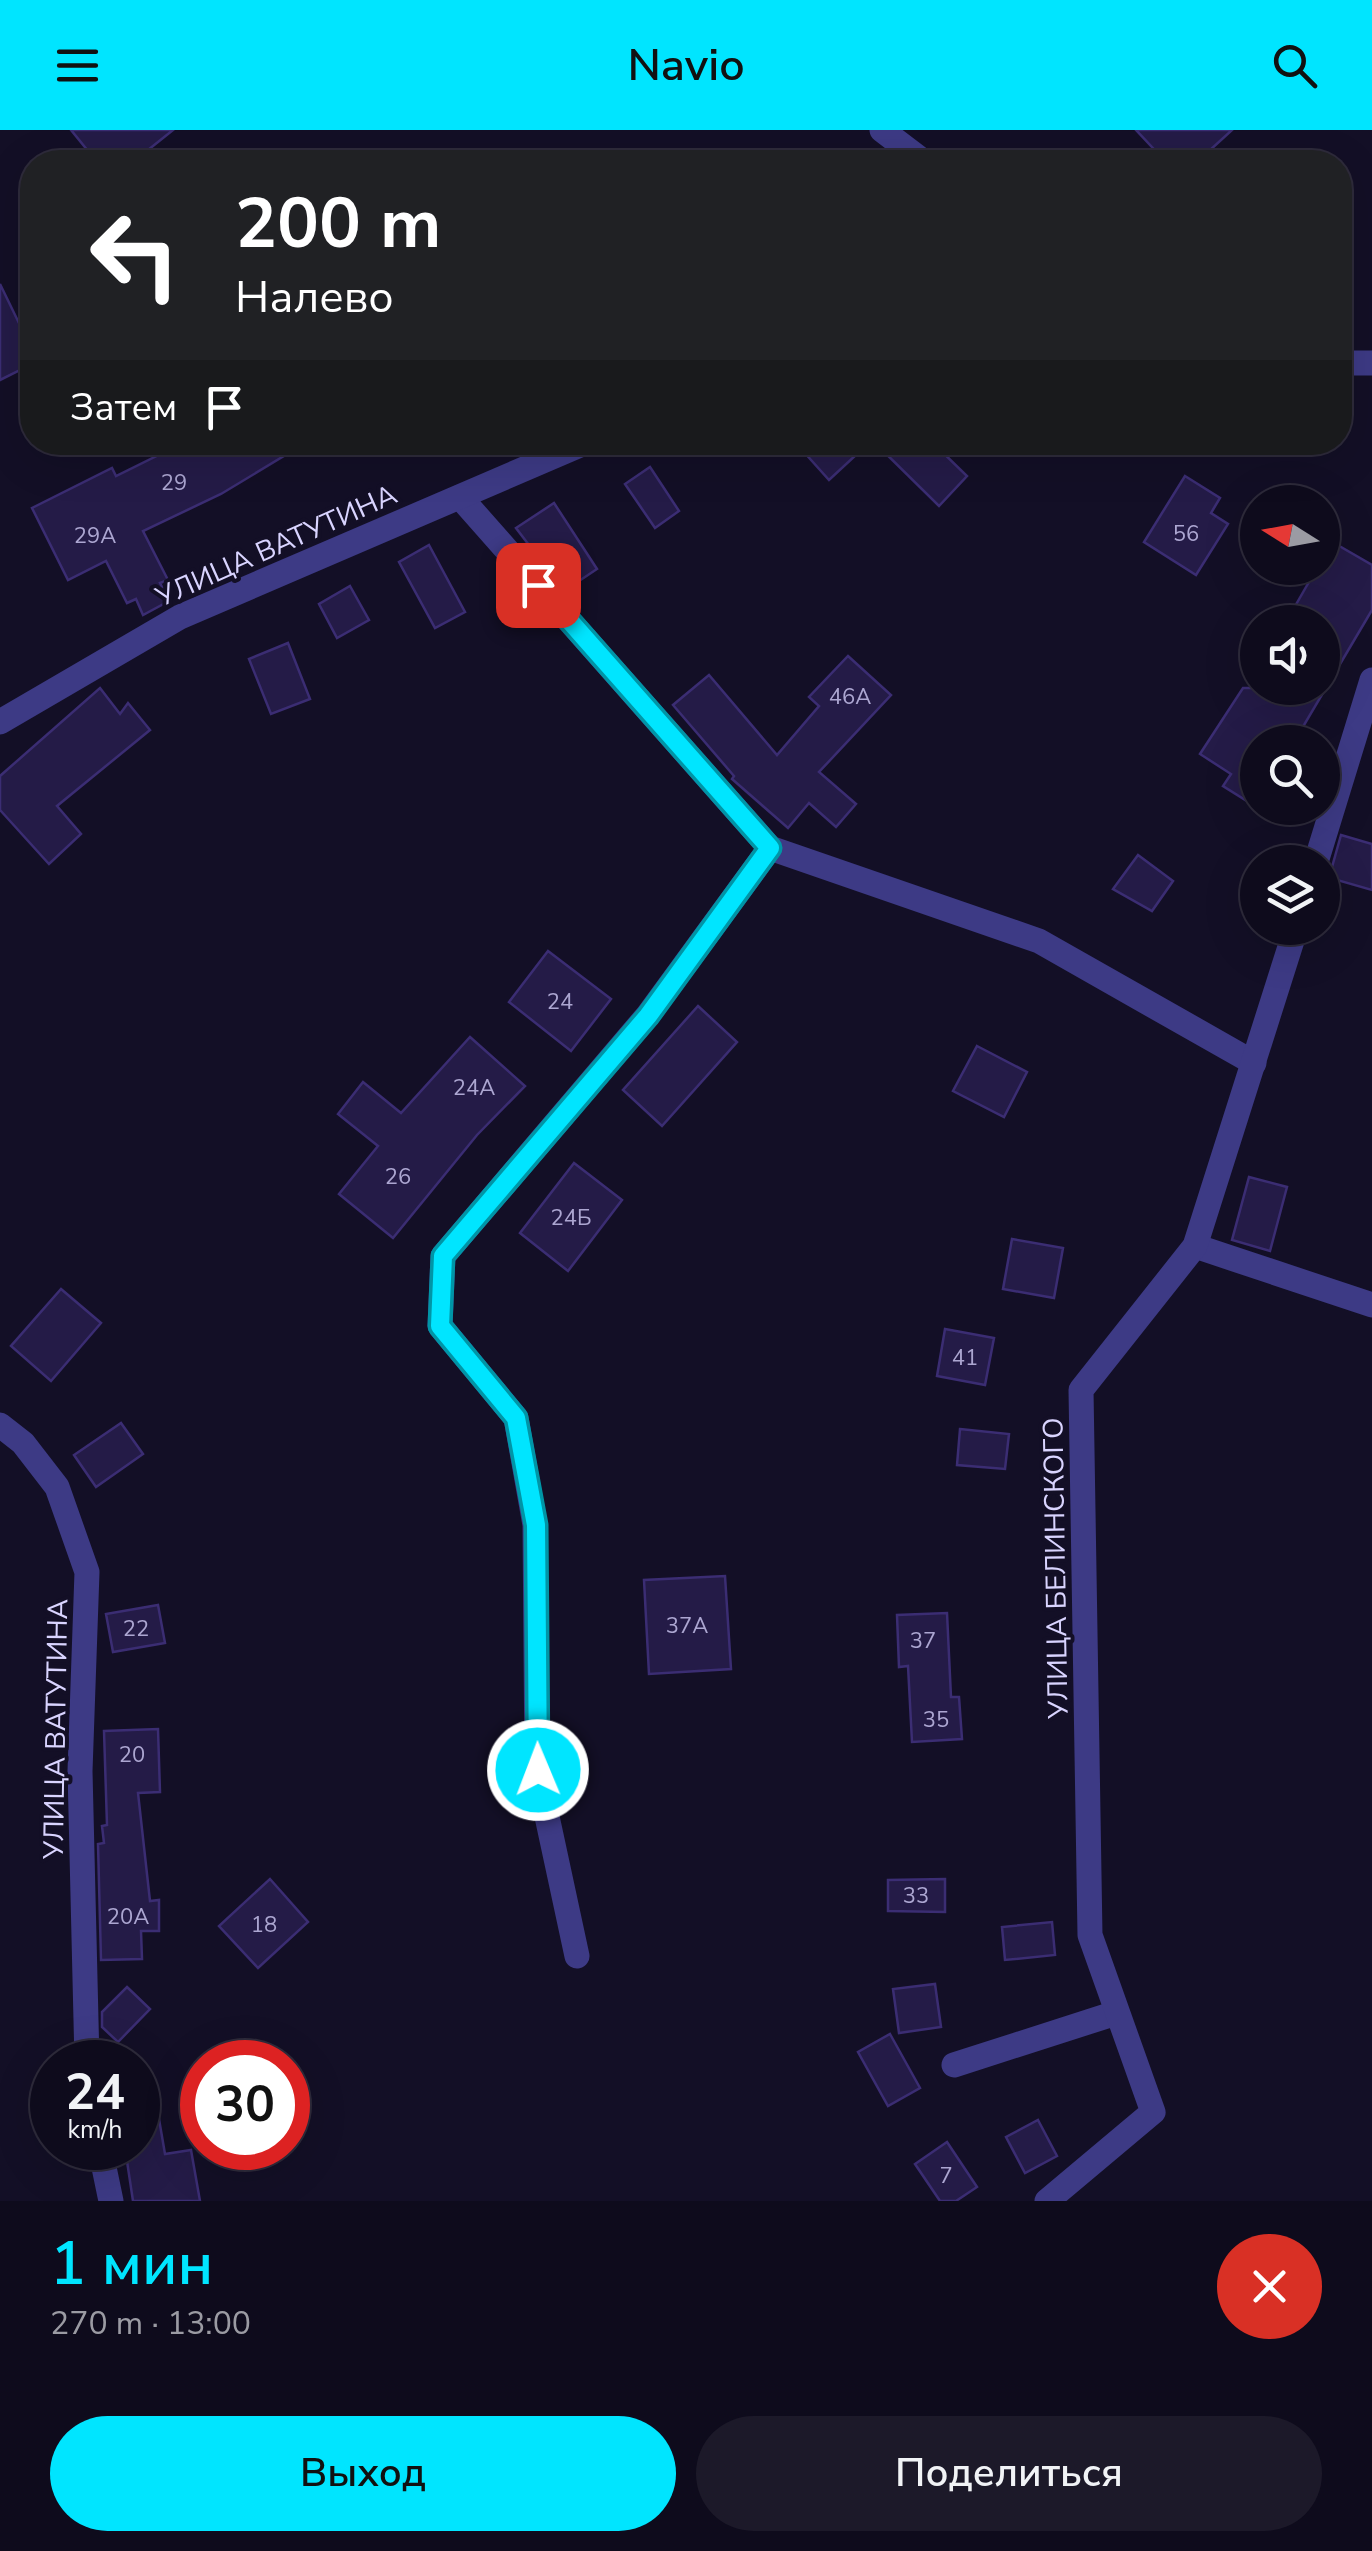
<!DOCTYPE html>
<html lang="ru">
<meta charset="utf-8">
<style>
body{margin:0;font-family:"Nunito Sans",sans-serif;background:#1c1929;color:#f1f3f6;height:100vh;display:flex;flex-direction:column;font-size:38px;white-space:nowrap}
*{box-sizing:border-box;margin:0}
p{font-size:32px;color:#9b9ba3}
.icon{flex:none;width:55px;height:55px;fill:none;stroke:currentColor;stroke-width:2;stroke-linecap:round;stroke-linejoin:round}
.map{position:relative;height:2071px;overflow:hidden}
.panel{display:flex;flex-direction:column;background:#0e0b1c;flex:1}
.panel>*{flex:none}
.hud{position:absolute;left:20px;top:20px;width:1332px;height:305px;border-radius:40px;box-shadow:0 10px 40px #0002,0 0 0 2px #2e2b3b;background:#202124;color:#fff;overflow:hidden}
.needle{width:65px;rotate:281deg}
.buttons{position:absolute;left:1240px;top:355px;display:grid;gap:20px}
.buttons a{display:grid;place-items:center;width:100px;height:100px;border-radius:50%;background:#0e0b1c;box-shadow:0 10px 40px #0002,0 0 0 2px #2e2b3b;font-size:50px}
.speed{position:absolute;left:30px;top:1910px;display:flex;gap:20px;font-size:50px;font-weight:700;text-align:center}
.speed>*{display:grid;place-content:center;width:130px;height:130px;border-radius:50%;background:#0e0b1c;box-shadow:0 10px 40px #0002,0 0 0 2px #2e2b3b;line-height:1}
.speed small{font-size:25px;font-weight:400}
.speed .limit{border:15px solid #d22;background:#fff;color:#111}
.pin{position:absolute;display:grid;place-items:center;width:85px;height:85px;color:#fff;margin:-42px;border-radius:20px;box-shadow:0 5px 15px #0006}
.me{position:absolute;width:110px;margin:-55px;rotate:359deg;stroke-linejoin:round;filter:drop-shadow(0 0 8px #0008)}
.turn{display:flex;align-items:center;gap:35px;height:210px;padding:0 50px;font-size:45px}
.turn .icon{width:130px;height:130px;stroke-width:2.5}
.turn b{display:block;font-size:70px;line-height:85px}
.then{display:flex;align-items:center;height:95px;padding:0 50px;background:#0003;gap:20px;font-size:38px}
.round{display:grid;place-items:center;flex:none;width:105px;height:105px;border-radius:52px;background:#1c1929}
.summary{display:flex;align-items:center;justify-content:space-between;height:170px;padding:0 50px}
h1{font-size:60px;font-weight:600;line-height:75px;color:#00e5ff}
.button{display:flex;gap:20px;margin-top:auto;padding:20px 50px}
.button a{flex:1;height:115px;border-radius:60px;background:#00e5ff;color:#111;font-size:40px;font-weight:600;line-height:115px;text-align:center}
.button a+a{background:#1c1929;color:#f1f3f6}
header{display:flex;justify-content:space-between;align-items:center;height:130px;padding:0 50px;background:#00e5ff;color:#111;font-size:45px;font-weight:600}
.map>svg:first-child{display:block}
</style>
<header><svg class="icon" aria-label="menu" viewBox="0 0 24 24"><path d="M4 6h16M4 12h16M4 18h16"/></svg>Navio<svg class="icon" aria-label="search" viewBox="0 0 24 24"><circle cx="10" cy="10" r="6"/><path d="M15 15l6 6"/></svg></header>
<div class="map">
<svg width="1372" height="2071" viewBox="0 0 1372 2071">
<rect width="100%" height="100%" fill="#130f26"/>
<g fill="#241b47" stroke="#3b2d73" stroke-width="2.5">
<polygon points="71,0 173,0 133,32 97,32"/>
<polygon points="1136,0 1232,0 1197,32 1166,32"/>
<polygon points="0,154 32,220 32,234 0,250"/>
<polygon points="185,312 307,312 221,364 143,401 168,450 160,453 169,471 143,485 136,469 127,473 106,431 68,450 32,378 112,338 116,346"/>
<polygon points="795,312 870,312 829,350"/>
<polygon points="874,312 932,312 967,346 939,376"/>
<polygon points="650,337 679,381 655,398 625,354"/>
<polygon points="1185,346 1220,368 1211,383 1228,394 1196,445 1144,412"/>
<polygon points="554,373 597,439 564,461 516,398"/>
<polygon points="1322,406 1372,435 1372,480 1294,612 1258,612 1258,678 1223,656 1231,644 1200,624 1243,558 1322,558 1322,492 1286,492 1317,438 1322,438"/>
<polygon points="429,415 465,482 435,498 399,432"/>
<polygon points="350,456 369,490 337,508 319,474"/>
<polygon points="288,513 310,569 271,584 249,529"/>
<polygon points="848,526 891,565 819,642 856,674 836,697 809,673 788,698 732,649 734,646 673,575 709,545 777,625 819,576 809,567"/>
<polygon points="100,558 120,584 128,573 150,600 57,676 81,704 49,734 0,680 0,646"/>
<polygon points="1341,705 1372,714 1372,760 1323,746 1332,737"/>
<polygon points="1138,725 1173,751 1152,781 1113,759"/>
<polygon points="548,821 611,869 571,921 509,872"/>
<polygon points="698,876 737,912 662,996 623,960"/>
<polygon points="470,907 525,956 477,1005 393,1108 339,1064 378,1016 338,984 363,952 401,983"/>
<polygon points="977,916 1027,942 1004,987 953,961"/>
<polygon points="574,1033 622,1070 568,1141 520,1103"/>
<polygon points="1249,1047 1287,1057 1270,1121 1232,1110"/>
<polygon points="1012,1109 1063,1118 1054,1168 1003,1159"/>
<polygon points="61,1159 101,1193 51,1251 11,1216"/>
<polygon points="945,1199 994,1208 985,1255 937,1246"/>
<polygon points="121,1293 143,1324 96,1357 74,1325"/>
<polygon points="960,1299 1009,1304 1005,1339 957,1335"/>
<polygon points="725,1446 731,1539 649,1544 644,1450"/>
<polygon points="158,1475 165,1513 113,1522 106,1484"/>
<polygon points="947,1483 951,1567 959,1567 962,1609 912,1612 908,1536 899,1537 897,1485"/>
<polygon points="158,1599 160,1662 138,1663 150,1771 159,1770 159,1801 141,1801 142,1829 101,1830 98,1714 104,1713 102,1696 107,1695 104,1601"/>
<polygon points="270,1749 308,1792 258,1838 219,1796"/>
<polygon points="945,1749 945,1782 888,1781 888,1750"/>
<polygon points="1052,1792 1055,1825 1005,1830 1002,1797"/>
<polygon points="935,1854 941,1897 899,1903 893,1859"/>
<polygon points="127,1857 150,1879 118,1912 102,1897 102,1882"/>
<polygon points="890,1904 920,1958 888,1976 858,1922"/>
<polygon points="153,1954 165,2024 191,2020 200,2071 133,2071 125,2018 138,2018 138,1955"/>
<polygon points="1038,1990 1057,2026 1025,2043 1006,2007"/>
<polygon points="947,2012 977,2057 956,2071 940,2071 915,2034"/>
</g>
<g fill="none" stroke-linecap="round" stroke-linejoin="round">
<g stroke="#3d3a85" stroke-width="25">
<polyline points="882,0 924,32"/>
<polyline points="1340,233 1372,233"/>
<polyline points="460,367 770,718 1039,811 1254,933"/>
<polyline points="0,592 180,487 587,312"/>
<polyline points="1316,732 1372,550"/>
<polyline points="1195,1116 1372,1175"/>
<polyline points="0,1295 23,1313 57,1357 87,1442 80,1641 87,1932"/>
<polyline points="577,1826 537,1640 535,1395 516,1288 440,1196 443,1126 648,885 770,718"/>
<polyline points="954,1935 1116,1883"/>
<polyline points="100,2018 111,2071"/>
<polyline points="1047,2071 1153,1982 1090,1805 1081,1260 1195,1116 1296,798"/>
</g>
</g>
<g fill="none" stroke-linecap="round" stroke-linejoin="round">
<defs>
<polyline id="route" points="538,455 770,718 648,886 443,1126 440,1196 516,1288 536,1395 538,1640"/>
</defs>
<use href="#route" stroke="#0095a6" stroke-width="25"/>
<use href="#route" stroke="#00e5ff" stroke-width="18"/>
</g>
<g text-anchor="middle" stroke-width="8" stroke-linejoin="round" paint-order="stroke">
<g font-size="22" fill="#aca6d1">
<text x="174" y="360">29</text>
<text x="1186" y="411">56</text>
<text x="95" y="413">29А</text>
<text x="850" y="574">46А</text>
<text x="560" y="879">24</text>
<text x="474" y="965">24А</text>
<text x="398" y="1054">26</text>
<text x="571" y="1095">24Б</text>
<text x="965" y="1235">41</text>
<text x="687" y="1503">37А</text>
<text x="136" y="1506">22</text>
<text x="923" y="1518">37</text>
<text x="936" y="1597">35</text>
<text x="132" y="1632">20</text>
<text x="916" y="1773">33</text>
<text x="128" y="1794">20А</text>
<text x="264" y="1802">18</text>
<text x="946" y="2053">7</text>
</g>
<g font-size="28" fill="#d9d4ff" stroke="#130f26">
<text transform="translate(276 415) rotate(-24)" y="10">УЛИЦА ВАТУТИНА</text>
<text transform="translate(1055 1438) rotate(-91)" y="10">УЛИЦА БЕЛИНСКОГО</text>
<text transform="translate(55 1599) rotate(-89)" y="10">УЛИЦА ВАТУТИНА</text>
</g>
</g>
</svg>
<div class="buttons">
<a><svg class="needle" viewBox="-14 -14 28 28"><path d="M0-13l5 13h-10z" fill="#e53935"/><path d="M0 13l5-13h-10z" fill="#9b9ba3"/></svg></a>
<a><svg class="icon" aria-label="sound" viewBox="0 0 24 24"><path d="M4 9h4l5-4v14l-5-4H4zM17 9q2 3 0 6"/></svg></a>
<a><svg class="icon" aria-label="search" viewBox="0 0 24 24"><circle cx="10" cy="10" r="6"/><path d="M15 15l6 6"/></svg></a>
<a><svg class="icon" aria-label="layers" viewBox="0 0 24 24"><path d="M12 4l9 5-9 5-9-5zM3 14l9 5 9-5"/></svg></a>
</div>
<div class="speed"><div>24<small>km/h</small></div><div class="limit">30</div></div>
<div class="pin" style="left:538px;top:455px;background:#d93025"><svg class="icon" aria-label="arrive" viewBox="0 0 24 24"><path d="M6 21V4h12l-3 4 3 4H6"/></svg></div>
<svg class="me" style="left:538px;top:1640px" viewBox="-20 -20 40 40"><circle r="17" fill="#00e5ff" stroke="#fff" stroke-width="3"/><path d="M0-11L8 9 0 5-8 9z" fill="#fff"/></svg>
<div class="hud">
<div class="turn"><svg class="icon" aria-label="left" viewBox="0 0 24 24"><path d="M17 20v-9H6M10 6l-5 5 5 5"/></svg><div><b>200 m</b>Налево</div></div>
<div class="then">Затем<svg class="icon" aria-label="arrive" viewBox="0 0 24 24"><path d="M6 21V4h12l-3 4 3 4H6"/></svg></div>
</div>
</div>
<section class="panel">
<div class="summary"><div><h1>1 мин</h1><p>270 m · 13:00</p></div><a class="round" style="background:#d93025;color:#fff"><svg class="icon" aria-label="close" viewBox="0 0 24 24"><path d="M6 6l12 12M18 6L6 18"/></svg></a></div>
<div class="button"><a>Выход</a><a>Поделиться</a></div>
</section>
